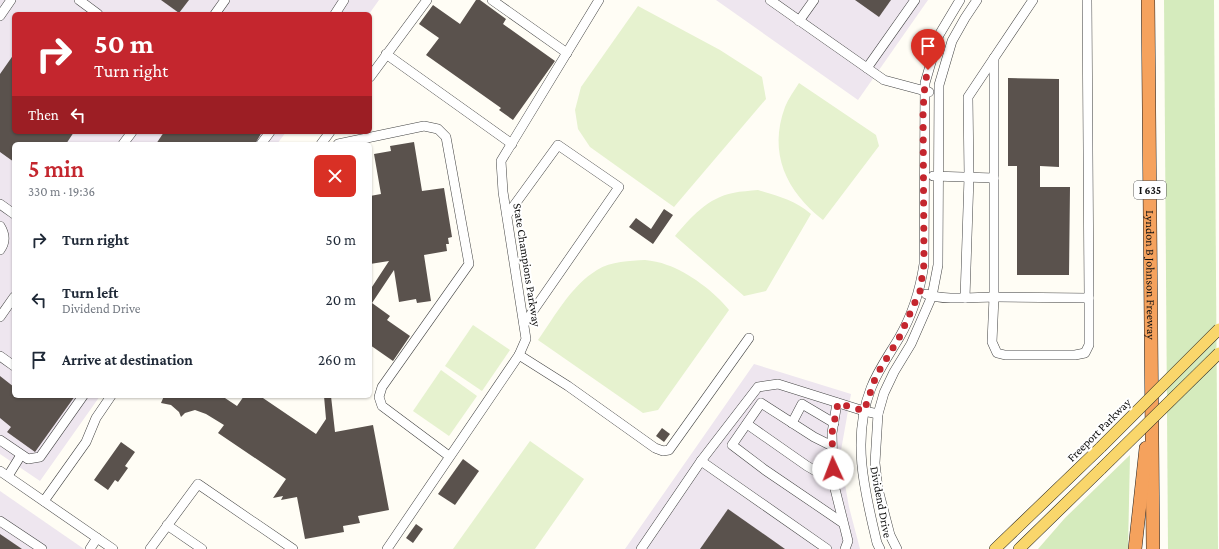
<!DOCTYPE html>
<meta charset="utf-8">
<style>
body{margin:0;font-family:"Crimson Pro",serif;background:#f6f6f7;color:#1f2937;height:100vh;display:flex;flex-direction:column;font-size:15px;white-space:nowrap}
*{box-sizing:border-box;margin:0}
p{font-size:13px;color:#747a83}
.icon{flex:none;width:22px;height:22px;fill:none;stroke:currentColor;stroke-width:2;stroke-linecap:round;stroke-linejoin:round}
.map{position:relative;flex:1;overflow:hidden}
.sheet{position:absolute;left:12px;top:142px;width:360px;height:256px;display:flex;flex-direction:column;background:#fff;border-radius:6px;box-shadow:0 1px 3px #0004}
.sheet>*{flex:none}
.hud{position:absolute;left:12px;top:12px;width:360px;height:122px;border-radius:6px;box-shadow:0 1px 3px #0004;background:#c4262e;color:#fff;overflow:hidden}
.pin{position:absolute;display:grid;place-items:center;width:34px;height:34px;color:#fff;margin:-41px -17px;border-radius:50% 50% 50% 0;rotate:-45deg;box-shadow:0 0 4px #0007}
.pin .icon{rotate:45deg}
.me{position:absolute;width:44px;margin:-22px;rotate:358deg;stroke-linejoin:round;filter:drop-shadow(0 0 3px #0008)}
.turn{display:flex;align-items:center;gap:14px;height:84px;padding:0 16px;font-size:18px}
.turn .icon{width:52px;height:52px;stroke-width:2.5}
.turn b{display:block;font-size:28px;line-height:34px}
.then{display:flex;align-items:center;height:38px;padding:0 16px;background:#0003;gap:8px;font-size:15px}
.round{display:grid;place-items:center;flex:none;width:42px;height:42px;border-radius:6px;background:#f6f6f7}
.summary{display:flex;align-items:center;justify-content:space-between;height:68px;padding:0 16px}
h1{font-size:24px;font-weight:600;line-height:30px;color:#c4262e}
ul{padding:0;list-style:none}
li{display:flex;align-items:center;gap:12px;height:60px;padding:0 16px}
li div{flex:1}
li b{display:block;font-size:15px}
li em{font-style:normal}
.map>svg:first-child{display:block}
</style>
<div class="map">
<svg width="1219" height="549" viewBox="0 0 1219 549">
<rect width="100%" height="100%" fill="#fffdf5"/>
<g fill="#eee6ef">
<polygon points="0,0 379,0 369,14 14,14 14,132 286,132 277,144 14,144 14,396 100,396 40,481 0,454"/>
<polygon points="716,0 928,0 858,100"/>
<polygon points="754,364 851,394 840,456 849,507 860,549 625,549"/>
<polygon points="0,491 84,549 0,549"/>
</g>
<g fill="#d5ebbd">
<polygon points="1164,0 1214,0 1218,549 1168,549"/>
<polygon points="1130,455 1128,549 1038,549 1065,518"/>
</g>
<g fill="#e6f2cf">
<polygon points="638,6 720,50 762,77 766,99 674,207 590,147 578,129 575,110 581,87"/>
<path d="M799,83L876,135L879,146L823,220C786,191 768,153 785,107C788,99 794,91 799,83Z"/>
<path d="M758,190C778,196 795,200 811,214L766,291L744,296L675,236C690,218 709,197 733,193C741,191 750,191 758,190Z"/>
<path d="M645,260C652,261 660,262 667,265C687,271 716,293 729,310L658,410L643,413L538,340C555,316 571,286 597,270C611,261 630,261 645,260Z"/>
<polygon points="473,325 510,350 482,391 445,366"/>
<polygon points="441,370 477,396 449,436 413,411"/>
<polygon points="530,441 584,479 535,549 453,549"/>
</g>
<g fill="#5a524d">
<polygon points="161,0 189,0 179,13"/>
<polygon points="476,0 480,0 506,19 503,24 555,61 513,120 499,110 501,108 426,55 439,38 419,24 433,5 460,24"/>
<polygon points="855,0 891,0 879,17"/>
<polygon points="14,54 14,132 74,132 66,144 14,144 14,162 0,152 0,74"/>
<polygon points="1008,78 1059,79 1059,167 1040,166 1040,187 1070,187 1069,275 1017,275 1017,166 1008,166"/>
<polygon points="164,132 262,132 255,144 156,144"/>
<polygon points="414,142 422,191 444,188 452,237 448,238 449,244 446,244 447,251 424,255 431,301 417,303 416,299 399,302 394,270 372,303 390,316 387,320 410,336 393,361 370,345 370,290 389,261 370,264 370,196 381,194 374,154 391,151 390,146"/>
<polygon points="664,209 673,215 653,244 629,227 636,218 651,229"/>
<polygon points="0,376 14,387 14,396 75,396 35,452 7,432 11,427 0,418"/>
<polygon points="164,396 222,396 237,406 244,396 260,396 316,434 326,419 324,396 331,396 335,432 373,425 389,510 358,516 360,523 343,526 344,532 305,539 297,497 281,500 283,496 273,498 286,479 218,433 224,425 206,414 195,410 185,413 181,417 179,412 171,405 161,403"/>
<polygon points="662,428 670,434 664,442 656,436"/>
<polygon points="121,442 135,452 125,466 128,468 118,482 115,480 108,490 94,480"/>
<polygon points="463,459 479,471 455,505 438,494"/>
<polygon points="728,509 785,549 700,549"/>
<polygon points="416,524 423,529 413,543 406,538"/>
<polygon points="0,534 22,549 0,549"/>
</g>
<g fill="none" stroke-linecap="round" stroke-linejoin="round">
<defs>
<g id="minor">
<polyline points="79,0 98,14"/>
<polyline points="492,0 567,53"/>
<polyline points="770,0 884,80 929,92"/>
<polyline points="1033,0 994,58 994,297 1089,298 1087,0"/>
<polyline points="215,14 225,0"/>
<polyline points="335,14 344,0"/>
<polyline points="0,16 11,0"/>
<polyline points="799,21 814,0"/>
<polyline points="386,54 512,144"/>
<polyline points="867,68 915,0"/>
<polyline points="370,77 427,0"/>
<polyline points="123,144 132,132"/>
<polyline points="261,144 270,132"/>
<polyline points="321,144 330,132"/>
<polyline points="338,144 424,126 438,129 446,137 469,264 382,387 379,397 382,406 449,456"/>
<polyline points="933,176 994,178"/>
<polyline points="0,204 14,214"/>
<polyline points="507,215 558,145 619,187 524,324"/>
<path d="M0,226C5,234 6,242 0,250"/>
<path d="M926,294C944,301 975,297 994,297L992,342L997,353L1005,355H1075L1085,353L1089,345V298"/>
<polyline points="965,298 969,177 968,97 994,58"/>
<polyline points="0,317 14,297"/>
<polyline points="519,355 568,386 655,448 663,451 669,450 749,338"/>
<polyline points="0,356 14,366"/>
<polyline points="837,403 832,433 833,481 848,541 845,549"/>
<polyline points="792,423 802,404 834,423"/>
<polyline points="747,424 807,466 833,481"/>
<polyline points="0,440 28,459 40,457 83,396"/>
<polyline points="832,446 814,437 761,403 732,445 765,470 843,523"/>
<polyline points="701,461 827,549"/>
<polyline points="0,471 113,549"/>
<polyline points="8,476 21,455"/>
<polyline points="44,501 86,442 96,418 111,396"/>
<polyline points="0,521 42,549"/>
<polyline points="167,525 202,549"/>
<polyline points="90,549 97,538"/>
<polyline points="150,549 198,484 293,549"/>
<polyline points="387,549 519,355 526,339 503,192 501,161 599,0"/>
<polyline points="641,549 701,461 758,387 778,384 864,411 878,414"/>
<path d="M880,549L877,543C865,493 851,439 871,388C878,370 889,355 899,338C913,314 920,291 924,264L925,83L939,35L960,0"/>
<polyline points="897,549 890,535 878,489 875,463 878,414 884,393 894,372 911,344 932,296 938,265 939,85 952,41 965,18 977,0"/>
</g>
<g id="major">
<polyline points="995,549 1101,447"/>
<polyline points="1019,549 1101,469"/>
</g>
<g id="highway">
<path id="s1" d="M1148,0L1153,549"/>
<polyline points="1135,549 1146,448"/>
</g>
</defs>
<use href="#minor" stroke="#444" stroke-width="10"/>
<use href="#major" stroke="#222" stroke-width="12"/>
<use href="#highway" stroke="#222" stroke-width="14"/>
<use href="#minor" stroke="#fff" stroke-width="9"/>
<use href="#major" stroke="#f9d66b" stroke-width="11"/>
<use href="#highway" stroke="#f5a25d" stroke-width="13"/>
<defs>
<g id="major-bridge">
<polyline points="1101,447 1219,329"/>
<polyline points="1101,469 1219,353"/>
</g>
</defs>
<use href="#major-bridge" stroke="#222" stroke-width="12" stroke-linecap="butt"/>
<use href="#major-bridge" stroke="#f9d66b" stroke-width="11"/>
</g>
<g fill="none" stroke-linecap="round" stroke-linejoin="round">
<polyline stroke="#c4262e" stroke-width="7" stroke-dasharray="0 12.6" points="833,469 832,433 838,403 864,411 876,376 899,338 920,291 924,264 923,110 925,83 928,70"/>
</g>
<g text-anchor="middle" stroke-width="4" stroke-linejoin="round" paint-order="stroke">
<rect fill="#fff" stroke="#585858" stroke-width="1" x="1134" y="181" width="32" height="18" rx="3"/>
<g font-size="11" font-weight="bold" fill="#111">
<text x="1150" y="194">I 635</text>
</g>
<g font-size="12" fill="#111" stroke="#fff">
<text transform="translate(527 265) rotate(81)" y="4">State Champions Parkway</text>
<text dy="4" stroke="none"><textPath href="#s1" startOffset="275">Lyndon B Johnson Freeway</textPath></text>
<text transform="translate(1099 430) rotate(-45)" y="4">Freeport Parkway</text>
<text transform="translate(881 502) rotate(79)" y="4">Dividend Drive</text>
</g>
</g>
</svg>
<div class="pin" style="left:928px;top:70px;background:#d93025"><svg class="icon" aria-label="arrive" viewBox="0 0 24 24"><path d="M6 21V4h12l-3 4 3 4H6"/></svg></div>
<svg class="me" style="left:833px;top:469px" viewBox="-20 -20 40 40"><circle r="19" fill="#fff"/><path d="M0-13L10 11 0 6-10 11z" fill="#c4262e"/></svg>
<div class="hud">
<div class="turn"><svg class="icon" aria-label="right" viewBox="0 0 24 24"><path d="M7 20v-9h11M14 6l5 5-5 5"/></svg><div><b>50 m</b>Turn right</div></div>
<div class="then">Then<svg class="icon" aria-label="left" viewBox="0 0 24 24"><path d="M17 20v-9H6M10 6l-5 5 5 5"/></svg></div>
</div>
<section class="sheet">
<div class="summary"><div><h1>5 min</h1><p>330 m · 19:36</p></div><a class="round" style="background:#d93025;color:#fff"><svg class="icon" aria-label="close" viewBox="0 0 24 24"><path d="M6 6l12 12M18 6L6 18"/></svg></a></div>
<ul>
<li><svg class="icon" aria-label="right" viewBox="0 0 24 24"><path d="M7 20v-9h11M14 6l5 5-5 5"/></svg><div><b>Turn right</b></div><em>50 m</em></li>
<li><svg class="icon" aria-label="left" viewBox="0 0 24 24"><path d="M17 20v-9H6M10 6l-5 5 5 5"/></svg><div><b>Turn left</b><p>Dividend Drive</p></div><em>20 m</em></li>
<li><svg class="icon" aria-label="arrive" viewBox="0 0 24 24"><path d="M6 21V4h12l-3 4 3 4H6"/></svg><div><b>Arrive at destination</b></div><em>260 m</em></li>
</ul>
</section>
</div>
